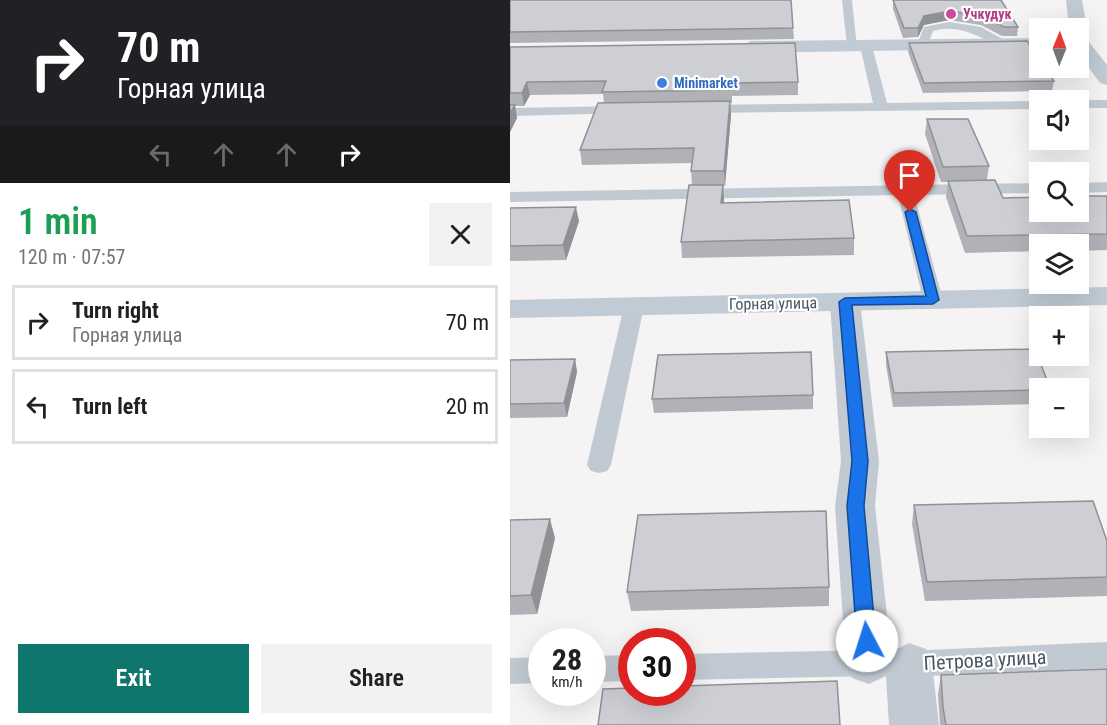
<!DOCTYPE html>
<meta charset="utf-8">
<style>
body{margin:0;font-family:"Roboto Condensed",sans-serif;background:#f2f2f2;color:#202124;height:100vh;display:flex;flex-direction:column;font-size:22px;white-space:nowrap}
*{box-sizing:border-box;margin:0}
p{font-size:20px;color:#757577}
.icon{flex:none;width:33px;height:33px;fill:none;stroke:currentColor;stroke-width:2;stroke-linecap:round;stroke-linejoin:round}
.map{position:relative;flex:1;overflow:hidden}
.drawer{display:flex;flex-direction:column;background:#fff;width:510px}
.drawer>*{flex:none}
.hud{background:#202124;color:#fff;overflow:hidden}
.needle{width:39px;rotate:1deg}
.tools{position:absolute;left:519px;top:18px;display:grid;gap:12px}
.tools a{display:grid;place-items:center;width:60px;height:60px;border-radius:0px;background:#fff;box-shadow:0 6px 24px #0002;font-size:30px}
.speed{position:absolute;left:18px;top:628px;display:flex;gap:12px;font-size:30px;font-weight:700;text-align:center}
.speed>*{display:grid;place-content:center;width:78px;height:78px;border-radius:50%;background:#fff;box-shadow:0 6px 24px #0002;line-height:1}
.speed small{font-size:15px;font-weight:400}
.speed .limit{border:9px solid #d22;background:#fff;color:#111}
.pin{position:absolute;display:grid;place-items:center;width:51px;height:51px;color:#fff;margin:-62px -26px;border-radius:50% 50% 50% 0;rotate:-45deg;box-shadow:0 0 6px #0007}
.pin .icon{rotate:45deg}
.me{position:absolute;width:66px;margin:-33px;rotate:355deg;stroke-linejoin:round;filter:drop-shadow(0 0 4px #0008)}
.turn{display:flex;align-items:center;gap:21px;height:126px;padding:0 18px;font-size:27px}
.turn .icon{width:78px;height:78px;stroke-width:2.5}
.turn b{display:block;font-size:42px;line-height:51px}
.lanes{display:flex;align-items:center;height:57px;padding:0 18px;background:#0003;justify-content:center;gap:30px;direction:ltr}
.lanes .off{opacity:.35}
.round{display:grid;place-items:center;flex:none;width:63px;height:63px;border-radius:0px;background:#f2f2f2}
.headline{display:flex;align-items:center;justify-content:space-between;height:102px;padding:0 18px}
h1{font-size:36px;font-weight:600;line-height:45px;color:#1e9e55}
.primary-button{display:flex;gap:12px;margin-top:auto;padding:12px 18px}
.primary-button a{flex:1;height:69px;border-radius:0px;background:#0f766e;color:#fff;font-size:24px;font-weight:600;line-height:69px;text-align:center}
.primary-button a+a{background:#f2f2f2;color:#202124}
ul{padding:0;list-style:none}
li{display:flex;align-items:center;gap:18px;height:75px;margin:0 12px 9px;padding:0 6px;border:3px solid #e0e0e0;border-radius:0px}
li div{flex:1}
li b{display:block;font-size:22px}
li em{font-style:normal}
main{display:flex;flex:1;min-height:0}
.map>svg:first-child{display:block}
</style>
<main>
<section class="drawer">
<div class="hud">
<div class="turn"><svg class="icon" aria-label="right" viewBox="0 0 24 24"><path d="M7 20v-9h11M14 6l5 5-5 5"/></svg><div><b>70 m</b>Горная улица</div></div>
<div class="lanes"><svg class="icon off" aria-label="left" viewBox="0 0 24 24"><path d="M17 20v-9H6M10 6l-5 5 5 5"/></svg><svg class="icon off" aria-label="ahead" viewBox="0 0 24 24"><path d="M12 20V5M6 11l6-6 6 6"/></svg><svg class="icon off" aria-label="ahead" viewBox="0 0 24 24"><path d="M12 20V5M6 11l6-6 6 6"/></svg><svg class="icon" aria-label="right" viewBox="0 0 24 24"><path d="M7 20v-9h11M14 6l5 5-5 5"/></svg></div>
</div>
<div class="headline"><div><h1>1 min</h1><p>120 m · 07:57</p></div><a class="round"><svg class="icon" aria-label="close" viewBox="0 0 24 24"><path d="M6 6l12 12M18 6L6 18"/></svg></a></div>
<ul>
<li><svg class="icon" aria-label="right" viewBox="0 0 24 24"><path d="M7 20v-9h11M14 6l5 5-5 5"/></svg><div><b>Turn right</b><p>Горная улица</p></div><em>70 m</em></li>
<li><svg class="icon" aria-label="left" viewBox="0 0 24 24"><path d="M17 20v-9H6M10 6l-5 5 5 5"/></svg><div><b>Turn left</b></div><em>20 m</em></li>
</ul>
<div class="primary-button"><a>Exit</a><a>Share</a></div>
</section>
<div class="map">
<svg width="597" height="725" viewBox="0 0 597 725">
<rect width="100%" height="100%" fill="#f5f3f3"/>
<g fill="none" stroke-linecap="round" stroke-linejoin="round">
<g fill="#c1cad2" fill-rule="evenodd">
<polygon points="332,0 342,0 347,48 337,46"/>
<path d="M439,22L471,27L500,43L494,46C468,39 452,23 423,31L417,47H409L407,45L414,27Z"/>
<polygon points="356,43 362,46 377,103 530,101 530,109 193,113 186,109 193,105 363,103 350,46"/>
<polygon points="566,100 597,100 597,108 568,108 568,100"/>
<polygon points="113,106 120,110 118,113 0,116 0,108"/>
<polygon points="597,182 597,192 568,193 568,183"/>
<polygon points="530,183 530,193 404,195 433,300 423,306 413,300 388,195 0,202 0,192"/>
<polygon points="124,300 134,306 101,465 97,471 89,473 81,471 77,465 114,306"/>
<polygon points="597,642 597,668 395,677 384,673 380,664 384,655 395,651"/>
<polygon points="364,650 375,654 379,663 375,672 364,676 172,680 172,654"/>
<polygon points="122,655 122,681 82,682 82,656"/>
<polygon points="32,657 32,683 0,684 0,658"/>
</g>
<g fill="#c1cad2" fill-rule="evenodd">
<polygon points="556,0 572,0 577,28 574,32 568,33 568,28 559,28"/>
<polygon points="335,293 346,296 350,302 369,461 365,506 381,652 399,643 416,649 422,664 429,725 379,725 376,676 359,684 342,678 336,663 325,506 331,461 320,302 324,296"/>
</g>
<g fill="#c1cbd6" fill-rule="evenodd">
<polygon points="568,37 576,38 597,65 597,85 590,83 568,53"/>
<polygon points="530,38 530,48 240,53 231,47 240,41"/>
<polygon points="597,287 597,305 0,318 0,300"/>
</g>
</g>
<g fill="#b0b2b7">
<polygon points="0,0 283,28 284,39 0,43"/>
<polygon points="383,0 491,0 508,27 507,36 492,36 471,25 439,20 414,25 408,37 393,38 383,9"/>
<polygon points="399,43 544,81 542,91 413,93 398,52"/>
<polygon points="0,47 288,82 288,95 222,96 222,103 220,103 221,115 215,186 213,186 214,203 344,238 344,255 172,258 171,242 182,185 181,171 182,163 72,165 70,150 94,103 93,94 20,95 14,106 5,106 7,118 0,132"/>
<polygon points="417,119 479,166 477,180 493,198 597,196 597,250 568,251 568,244 530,244 530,251 455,253 436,197 438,182 431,182 415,134"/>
<polygon points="0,208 69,221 56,260 0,261"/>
<polygon points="376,352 530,388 530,404 383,407 376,365"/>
<polygon points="65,359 67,372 57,417 0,418 0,360"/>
<polygon points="303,395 303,409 144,413 142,399"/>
<polygon points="404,505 597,541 597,596 415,601 402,524"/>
<polygon points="0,520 45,538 27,614 0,615"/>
<polygon points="319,587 319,606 121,611 117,592"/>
<polygon points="431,675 597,725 430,725 428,694"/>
</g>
<g fill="#909195">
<polygon points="440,11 439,20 414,25 408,37 408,28 414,16"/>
<polygon points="17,82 20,95 14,106 12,93"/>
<polygon points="220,101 221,115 215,186 214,171"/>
<polygon points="5,105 7,118 0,132 0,113"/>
<polygon points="213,185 214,200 212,219 211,203"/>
<polygon points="66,207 69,221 56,260 53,245"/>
<polygon points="65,359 67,372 57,417 54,403"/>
<polygon points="40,519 45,538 27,614 21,595"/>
</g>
<g fill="#cdcfd5" stroke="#909195" stroke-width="1.5">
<polygon points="0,0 281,0 283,28 0,32"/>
<polygon points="383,0 491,0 508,27 494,27 472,16 440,11 414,16 408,28 394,28"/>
<polygon points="517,41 530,59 530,68 535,68 544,81 414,83 399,43"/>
<polygon points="285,43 288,82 222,83 221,90 92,92 96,81 17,82 12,93 0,93 0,47"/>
<polygon points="220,101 214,171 181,171 184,148 70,150 88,103"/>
<polygon points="0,105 5,105 0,113"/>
<polygon points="417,119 458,119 479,166 433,167"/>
<polygon points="485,180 493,198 530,197 530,212 568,212 568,196 597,196 597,234 457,236 438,181"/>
<polygon points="179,185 213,185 211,203 339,200 344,238 171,242"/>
<polygon points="66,207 53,245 0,246 0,208"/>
<polygon points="525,349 540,388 530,388 530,390 384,393 376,352"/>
<polygon points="301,352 303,395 142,399 148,355"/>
<polygon points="65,359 54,403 0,404 0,360"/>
<polygon points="583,501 597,541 597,577 417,582 404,505"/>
<polygon points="316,511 319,587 117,592 128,515"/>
<polygon points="40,519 21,595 0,596 0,520"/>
<polygon points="597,669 597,725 436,725 433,708 431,675"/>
<polygon points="327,681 330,725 88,725 93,689 122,688 122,693 172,693 172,686"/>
</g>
<polygon fill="#1a73e8" stroke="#114b97" stroke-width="1.5" points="400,209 406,212 429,300 423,304 342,305 358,461 354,506 366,641 364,646 357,649 350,646 347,641 337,506 342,461 329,302 335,298 416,296 395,212"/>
<circle fill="#d1479c" stroke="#fff" stroke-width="2" cx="441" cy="14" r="6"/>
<circle fill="#3f7fe0" stroke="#fff" stroke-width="2" cx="152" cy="83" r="6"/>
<g text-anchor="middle" stroke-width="4.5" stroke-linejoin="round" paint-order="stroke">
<g font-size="14" font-weight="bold" fill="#b23c85" stroke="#fff" text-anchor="start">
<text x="453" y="19">Учкудук</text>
</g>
<g font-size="14" font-weight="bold" fill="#366cbe" stroke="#fff" text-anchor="start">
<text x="164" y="88">Minimarket</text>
</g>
<g font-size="16" fill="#4a5661" stroke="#fff">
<text transform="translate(263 303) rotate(-1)" y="6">Горная улица</text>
</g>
<g font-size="20" fill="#4a5661" stroke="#fff">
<text transform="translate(475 660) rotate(-3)" y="7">Петрова улица</text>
</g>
</g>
</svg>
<div class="tools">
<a><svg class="needle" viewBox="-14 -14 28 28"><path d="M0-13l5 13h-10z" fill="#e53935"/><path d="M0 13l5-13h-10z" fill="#757577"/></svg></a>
<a><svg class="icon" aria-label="sound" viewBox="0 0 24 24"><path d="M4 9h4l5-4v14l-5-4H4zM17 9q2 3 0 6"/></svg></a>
<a><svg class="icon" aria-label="search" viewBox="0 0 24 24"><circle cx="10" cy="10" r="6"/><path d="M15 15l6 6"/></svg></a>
<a><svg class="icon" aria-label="layers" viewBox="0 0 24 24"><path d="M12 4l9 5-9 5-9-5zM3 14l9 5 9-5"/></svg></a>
<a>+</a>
<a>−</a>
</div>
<div class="speed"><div>28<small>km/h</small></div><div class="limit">30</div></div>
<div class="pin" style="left:400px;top:212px;background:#d93025"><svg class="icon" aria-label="arrive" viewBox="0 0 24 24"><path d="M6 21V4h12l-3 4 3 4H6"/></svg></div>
<svg class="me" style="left:357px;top:641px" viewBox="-20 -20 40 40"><circle r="19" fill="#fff"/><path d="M0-13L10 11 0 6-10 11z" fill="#1a73e8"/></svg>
</div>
</main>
